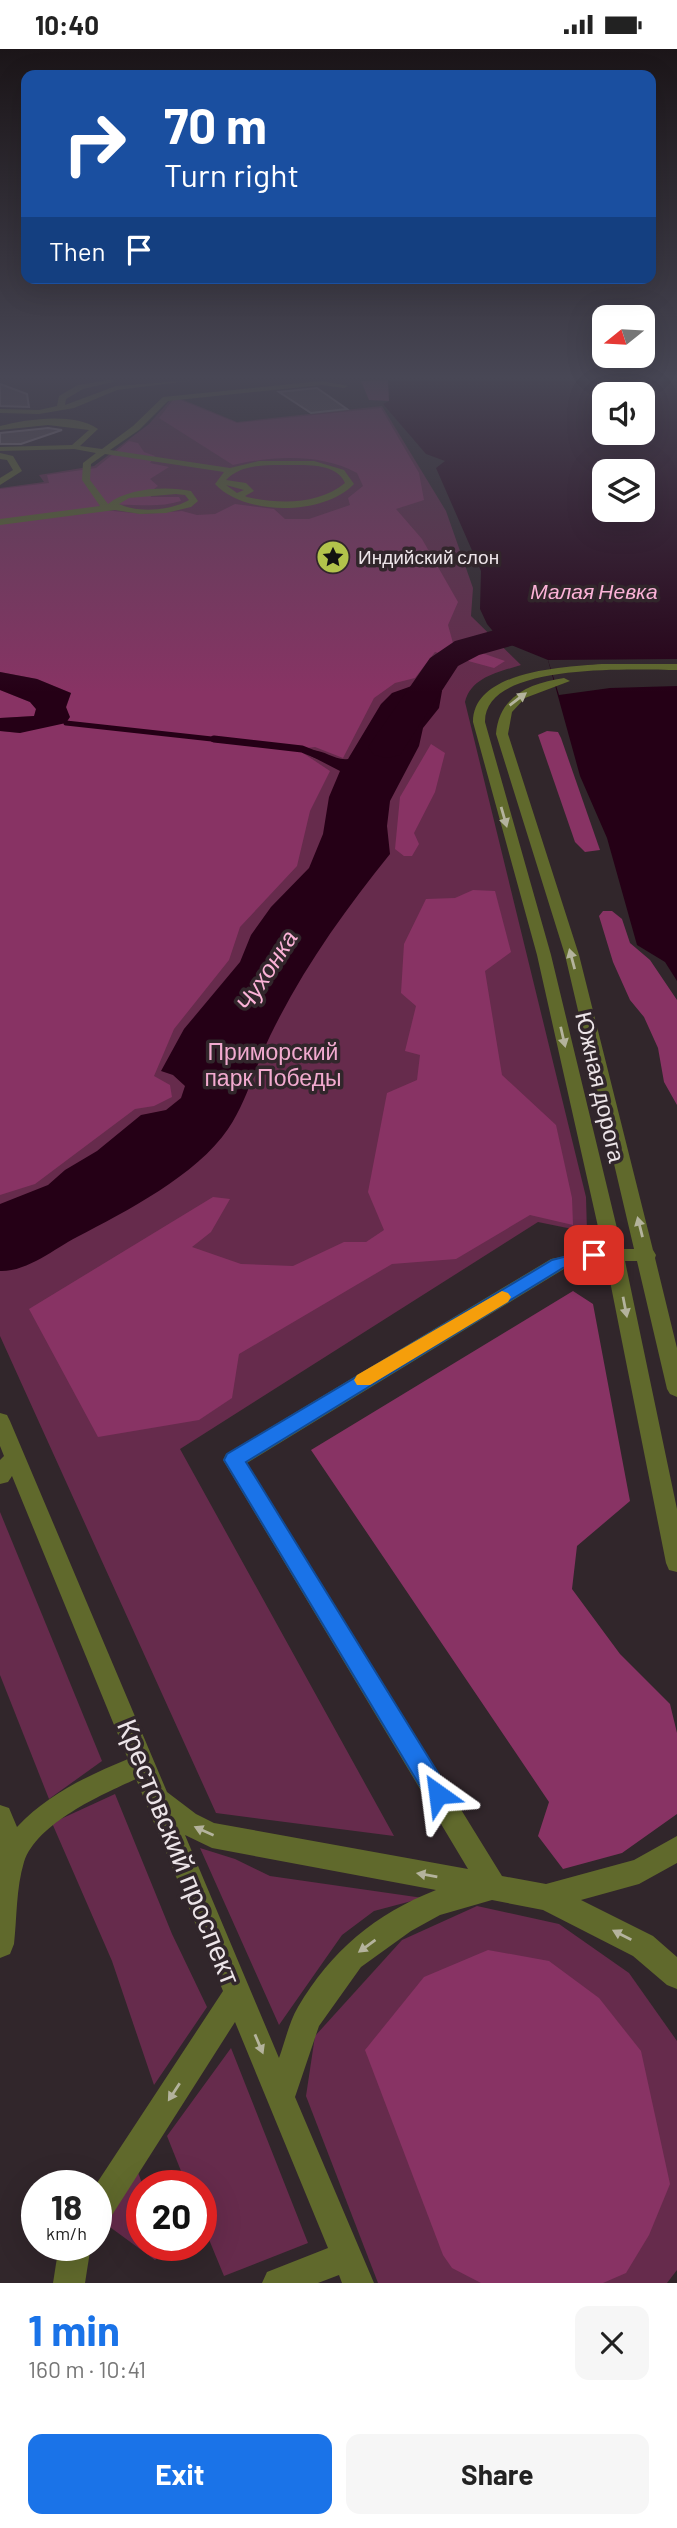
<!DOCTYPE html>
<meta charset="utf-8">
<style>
body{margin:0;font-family:Barlow,sans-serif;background:#f6f6f6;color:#222;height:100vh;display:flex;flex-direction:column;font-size:26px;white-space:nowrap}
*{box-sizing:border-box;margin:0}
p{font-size:23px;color:#767676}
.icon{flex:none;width:38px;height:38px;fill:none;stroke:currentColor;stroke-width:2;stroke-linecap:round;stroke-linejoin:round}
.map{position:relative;height:2234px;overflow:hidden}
.side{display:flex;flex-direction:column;background:#fff;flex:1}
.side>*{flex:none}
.guide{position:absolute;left:21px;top:21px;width:635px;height:214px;border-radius:14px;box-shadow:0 7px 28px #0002;background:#1a4fa0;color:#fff;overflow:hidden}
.needle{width:46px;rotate:252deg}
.fabs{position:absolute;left:592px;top:256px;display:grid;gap:14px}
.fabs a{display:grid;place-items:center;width:63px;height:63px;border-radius:14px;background:#fff;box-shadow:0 7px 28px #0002;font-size:35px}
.speed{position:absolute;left:21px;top:2121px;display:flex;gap:14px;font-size:35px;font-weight:700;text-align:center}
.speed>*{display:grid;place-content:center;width:91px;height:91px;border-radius:50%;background:#fff;box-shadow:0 7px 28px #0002;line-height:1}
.speed small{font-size:18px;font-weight:400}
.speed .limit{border:10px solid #d22;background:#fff;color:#111}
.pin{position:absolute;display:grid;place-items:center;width:60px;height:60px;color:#fff;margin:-30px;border-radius:14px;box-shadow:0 4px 10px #0006}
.me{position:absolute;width:77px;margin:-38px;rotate:329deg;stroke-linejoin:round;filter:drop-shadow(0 0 5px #0008)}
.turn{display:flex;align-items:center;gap:24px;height:147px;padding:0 28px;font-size:32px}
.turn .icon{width:91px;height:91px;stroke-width:2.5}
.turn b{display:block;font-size:49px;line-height:60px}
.then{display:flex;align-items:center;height:66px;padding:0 28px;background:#0003;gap:14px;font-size:26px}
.round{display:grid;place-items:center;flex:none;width:74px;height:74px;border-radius:14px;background:#f6f6f6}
.overview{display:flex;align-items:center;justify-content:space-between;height:119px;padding:0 28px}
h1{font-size:42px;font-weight:700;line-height:52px;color:#1a73e8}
.primary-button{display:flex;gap:14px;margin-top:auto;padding:14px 28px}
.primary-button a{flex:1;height:80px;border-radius:14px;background:#1a73e8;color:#fff;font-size:28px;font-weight:700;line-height:80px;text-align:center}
.primary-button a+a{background:#f6f6f6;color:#222}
.status{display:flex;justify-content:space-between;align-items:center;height:49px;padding:0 35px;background:#fff;direction:ltr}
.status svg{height:19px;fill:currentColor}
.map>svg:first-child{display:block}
</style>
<div class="status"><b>10:40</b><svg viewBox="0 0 49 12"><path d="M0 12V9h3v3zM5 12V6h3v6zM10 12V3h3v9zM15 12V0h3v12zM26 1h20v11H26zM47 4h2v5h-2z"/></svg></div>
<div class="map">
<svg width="677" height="2234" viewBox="0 0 677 2234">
<rect width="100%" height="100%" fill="#31262b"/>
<g fill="#662b4c">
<path d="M179,349L237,373L382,357L446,462L473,539L471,567L521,616C499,623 471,628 465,653L586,1148L587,1183L538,1173L180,1400L394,1787L216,1764L0,1287V439L44,433L39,426L94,417L149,375L171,350Z"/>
<polygon points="0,1463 102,1712 49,1750 0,1626"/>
<polygon points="115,1745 172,1885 207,1958 154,2036 112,1912 52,1774"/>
<polygon points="200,1799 235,1810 270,1827 423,1849 374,1862 342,1886 279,1976"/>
<polygon points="477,1857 559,1875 629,1924 677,1992 677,2221 667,2234 378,2234 306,2047 315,1987 402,1891"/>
<polygon points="231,1999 308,2194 224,2227 201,2171 201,2137 187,2137 167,2087"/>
<polygon points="135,2115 143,2137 142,2196 165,2196 166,2200 155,2211 103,2173"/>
</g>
<g fill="#883364">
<polygon points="361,332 388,331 390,352 369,351"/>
<path d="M178,350L237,374L381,359L419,424L424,451L396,460L422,490L458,553L448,576L453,594L505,612L494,619L435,603L415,629L395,634L374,649L343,709L315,698L307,699L303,704L330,722L310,762L297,817L240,878L229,911L174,980L154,1027L170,1036L172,1048L154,1057L135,1060L35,1135L0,1146V682L20,684L66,659L71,644L37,630L0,623V440L49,434L47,426L96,419L129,392L138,394L144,403L155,407L150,414L169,418L150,430L158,437L150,443L151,448H179L181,452C152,461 126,452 98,457L103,461L144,465L182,462L197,466L215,465L235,455L274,460L285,470H309L350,456L348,449L363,437L357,424C321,404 271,407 233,416L159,369L173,351Z"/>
<polygon points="0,641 30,653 36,660 35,667 0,669"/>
<polygon points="547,682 558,683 561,689 600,801 585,803 575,793 538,686"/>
<polygon points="431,695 445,704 435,743 414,784 419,795 412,807 404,807 395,800 400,748"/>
<polygon points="473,841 495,842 511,903 485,922 502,1026 556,1076 572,1149 573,1176 530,1166 456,1210 392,1215 239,1305 232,1349 199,1371 98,1388 29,1260 213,1148 230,1150 211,1183 192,1198 241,1215 293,1217 344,1193 366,1193 384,1181 368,1143 387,1044 417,1031 420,1006 405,1002 416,957 401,944 404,895 426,850 455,849"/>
<polygon points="603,862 612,862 622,870 630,894 650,911 677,951 677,1056 664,1033 658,999 644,968 630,951 613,913 599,867"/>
<polygon points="573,1242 593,1255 630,1452 577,1497 572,1540 620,1605 670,1655 677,1684 677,1765 622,1804 563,1820 538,1787 549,1753 311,1401"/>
<polygon points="488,1901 549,1912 599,1949 641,2002 670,2135 649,2186 626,2224 603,2234 481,2234 452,2219 443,2206 365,2001 424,1928"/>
</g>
<g fill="#250016" fill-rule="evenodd">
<path d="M388,331H677V932L665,913L637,896L607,789L580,727L548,611L501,592L487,575L480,560L481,522L436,419L445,412L426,405L383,355L389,352ZM604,345H642V383H604ZM604,422H642V460H604Z"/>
<polygon points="0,623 37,630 71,644 66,658 70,668 66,674 20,684 0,682 0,669 34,667 36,660 30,653 0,641"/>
<path d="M420,634L442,642L439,659L423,679L419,697L390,752L387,777L390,805C344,862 302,921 270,987C255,1018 247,1052 228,1080C197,1126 125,1163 77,1188C54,1200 27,1223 0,1222V1155L48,1136L65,1121L97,1102L141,1066L166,1061L181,1049L185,1037L173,1026L161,1022L184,980L240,913L251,886L271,858L309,819L323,785L329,748L340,722L311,707L307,702C322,698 333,712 348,710L381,655L392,644Z"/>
</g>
<polygon fill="#31262b" points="677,610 677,637 610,639 559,646 548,611"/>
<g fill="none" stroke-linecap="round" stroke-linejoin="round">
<polyline stroke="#250016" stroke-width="5" points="66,674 230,692"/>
<polyline stroke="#250016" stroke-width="7" points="214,690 302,700 317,706"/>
<polygon fill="#250016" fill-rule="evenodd" points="677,548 677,568 563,582 479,606 458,617 400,706 387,709 374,706 368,698 430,609 455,592 560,563"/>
</g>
<g fill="#574b50" stroke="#83767c" stroke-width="2">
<polygon points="0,335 27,345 29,358 0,357"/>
<polygon points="317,339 347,360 311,364 279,343"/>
<polygon points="48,379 62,381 21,395 0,395 0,384"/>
</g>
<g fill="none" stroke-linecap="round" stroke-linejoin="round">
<g fill="#60692c" fill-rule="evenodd">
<polygon points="108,331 117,332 83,340 66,350 65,356 116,337 196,331 117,341 74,359 39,365 0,364 0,360 39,361 57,357 59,347 78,336"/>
<path d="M322,332L348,337L344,339L322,336L168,352L139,381L110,401L230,419L259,412H314L344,421L354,435C323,467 245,467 215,435L224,423L105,405L91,415L90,431L108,455C128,439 166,437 191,442L198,452L191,458L166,464L140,465L115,461L0,476V470L100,457L82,431L83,414L96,404L74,400L0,402V398L72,396L89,381L48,376L0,381V377C27,370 74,363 98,380L80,397L102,400L133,377L163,348ZM287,416C306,416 337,414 345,434C318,456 280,455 247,448L245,447L254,442L246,434L226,431C241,415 266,416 287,416ZM226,436L244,441L237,444ZM176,445L185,446L189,451C170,462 138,464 119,455L129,449Z"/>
<polygon points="0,404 13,407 22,422 0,436 0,429 13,421 7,411 0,410"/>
<path d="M602,615H677V621C636,621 484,612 485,673L551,906L622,1200H634L565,906L496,685C499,647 530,634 564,629L570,632L525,649L512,663L508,685L579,906L653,1201L656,1206L655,1209L677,1299V1348L670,1345L667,1340L637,1212H625L677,1460V1523L669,1521L666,1514L606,1212L564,1220L247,1414L502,1827L546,1835L634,1811L677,1787V1814L639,1835L581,1851L653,1887L677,1908V1940L667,1936L633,1907L543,1861L492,1851L440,1866L411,1882L361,1918L319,1977L295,2048L374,2234H342L339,2226L318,2234H262L267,2223L328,2199L235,1973L107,2174L96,2178L95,2137L223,1942L136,1730C101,1746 37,1774 24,1813C16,1839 17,1869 14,1895L10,1905L0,1909V1756L9,1759L17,1778C48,1745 87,1727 128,1710L12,1427L8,1433L0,1435V1411L4,1407L0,1397V1364L7,1366L10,1372L167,1743L196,1765L214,1774L468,1820L223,1411L226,1405L551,1210L603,1200L537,906L473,673C473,621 565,618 602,615ZM185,1786L212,1799L436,1841C375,1865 331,1902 298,1958C289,1973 285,1993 279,2009Z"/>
<polygon points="59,2196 91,2196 85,2234 53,2234"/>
</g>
</g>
<defs><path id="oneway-solid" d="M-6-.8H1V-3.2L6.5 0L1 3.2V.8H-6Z" transform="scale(1.75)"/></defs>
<g fill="#b4b39d">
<use href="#oneway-solid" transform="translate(518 650) rotate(-37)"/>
<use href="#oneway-solid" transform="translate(504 768) rotate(74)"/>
<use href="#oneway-solid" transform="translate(572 910) rotate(-105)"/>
<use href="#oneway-solid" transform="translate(563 988) rotate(77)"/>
<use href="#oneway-solid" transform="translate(640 1178) rotate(-104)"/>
<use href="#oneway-solid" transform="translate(625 1258) rotate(79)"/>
<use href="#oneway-solid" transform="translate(204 1782) rotate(-156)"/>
<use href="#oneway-solid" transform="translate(427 1826) rotate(-170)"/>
<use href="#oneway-solid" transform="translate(622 1886) rotate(-153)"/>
<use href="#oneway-solid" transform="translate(367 1897) rotate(144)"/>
<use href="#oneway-solid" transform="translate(259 1995) rotate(67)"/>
<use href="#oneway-solid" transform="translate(174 2043) rotate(123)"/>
</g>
<linearGradient id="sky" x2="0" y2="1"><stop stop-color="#1b1518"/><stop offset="0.51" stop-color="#484755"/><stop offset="1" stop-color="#484755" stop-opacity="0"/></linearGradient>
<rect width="677" height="643" fill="url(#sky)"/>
<polygon fill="#1a73e8" stroke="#114b97" stroke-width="2" points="594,1200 602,1206 600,1210 563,1219 246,1413 446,1737 449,1745 446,1752 438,1756 429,1752 224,1411 227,1405 552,1211"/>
<polygon fill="#f59e0b" points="502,1242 508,1244 511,1248 508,1253 370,1336 357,1336 354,1331 357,1326"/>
<defs>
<symbol id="sight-disc" viewBox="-11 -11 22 22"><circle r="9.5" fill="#b2c34b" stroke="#31262b"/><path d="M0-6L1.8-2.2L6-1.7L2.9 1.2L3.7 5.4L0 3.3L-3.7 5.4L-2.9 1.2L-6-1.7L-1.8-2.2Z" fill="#111"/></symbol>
</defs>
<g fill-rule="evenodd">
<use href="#sight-disc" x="314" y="489" width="38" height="38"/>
</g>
<g text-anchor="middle" stroke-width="7" stroke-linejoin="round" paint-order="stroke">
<g font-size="19" fill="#ece4e8" stroke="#31262b" text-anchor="start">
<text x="358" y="515">Индийский слон</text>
</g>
<g font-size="21" font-style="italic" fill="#fbb2d7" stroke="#31262b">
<text x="594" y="550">Малая Невка</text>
</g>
<g font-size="23" fill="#f2aacf" stroke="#31262b">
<text x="273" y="1011">Приморский<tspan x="273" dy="26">парк Победы</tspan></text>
</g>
<g font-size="23" fill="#ece4e8" stroke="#31262b">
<text transform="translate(600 1038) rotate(77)" y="8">Южная дорога</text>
</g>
<g font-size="24" font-style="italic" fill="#fbb2d7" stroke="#31262b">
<text transform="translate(267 922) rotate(-57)" y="8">Чухонка</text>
</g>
<g font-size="28" fill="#ece4e8" stroke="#31262b">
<text transform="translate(179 1803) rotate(68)" y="10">Крестовский проспект</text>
</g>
</g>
</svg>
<div class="fabs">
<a><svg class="needle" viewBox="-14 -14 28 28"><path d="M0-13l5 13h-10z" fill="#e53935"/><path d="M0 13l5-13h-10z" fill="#767676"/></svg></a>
<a><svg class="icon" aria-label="sound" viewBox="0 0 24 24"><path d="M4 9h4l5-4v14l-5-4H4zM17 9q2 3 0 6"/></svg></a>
<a><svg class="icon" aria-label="layers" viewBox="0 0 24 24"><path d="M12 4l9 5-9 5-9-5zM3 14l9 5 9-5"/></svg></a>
</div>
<div class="speed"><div>18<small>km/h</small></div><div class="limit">20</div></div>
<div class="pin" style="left:594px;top:1206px;background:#d93025"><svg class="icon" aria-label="arrive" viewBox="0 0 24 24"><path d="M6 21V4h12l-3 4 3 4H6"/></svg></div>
<svg class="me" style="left:438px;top:1745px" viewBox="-20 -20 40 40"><path d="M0-17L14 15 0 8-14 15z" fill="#1a73e8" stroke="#fff" stroke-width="4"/></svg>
<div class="guide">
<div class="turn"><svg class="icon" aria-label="right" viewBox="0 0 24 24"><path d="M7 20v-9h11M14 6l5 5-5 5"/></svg><div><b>70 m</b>Turn right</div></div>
<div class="then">Then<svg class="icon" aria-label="arrive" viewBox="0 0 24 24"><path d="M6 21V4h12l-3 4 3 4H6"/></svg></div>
</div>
</div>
<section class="side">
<div class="overview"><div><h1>1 min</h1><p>160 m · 10:41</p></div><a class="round"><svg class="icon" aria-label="close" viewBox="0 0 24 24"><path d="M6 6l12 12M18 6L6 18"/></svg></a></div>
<div class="primary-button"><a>Exit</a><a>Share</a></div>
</section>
